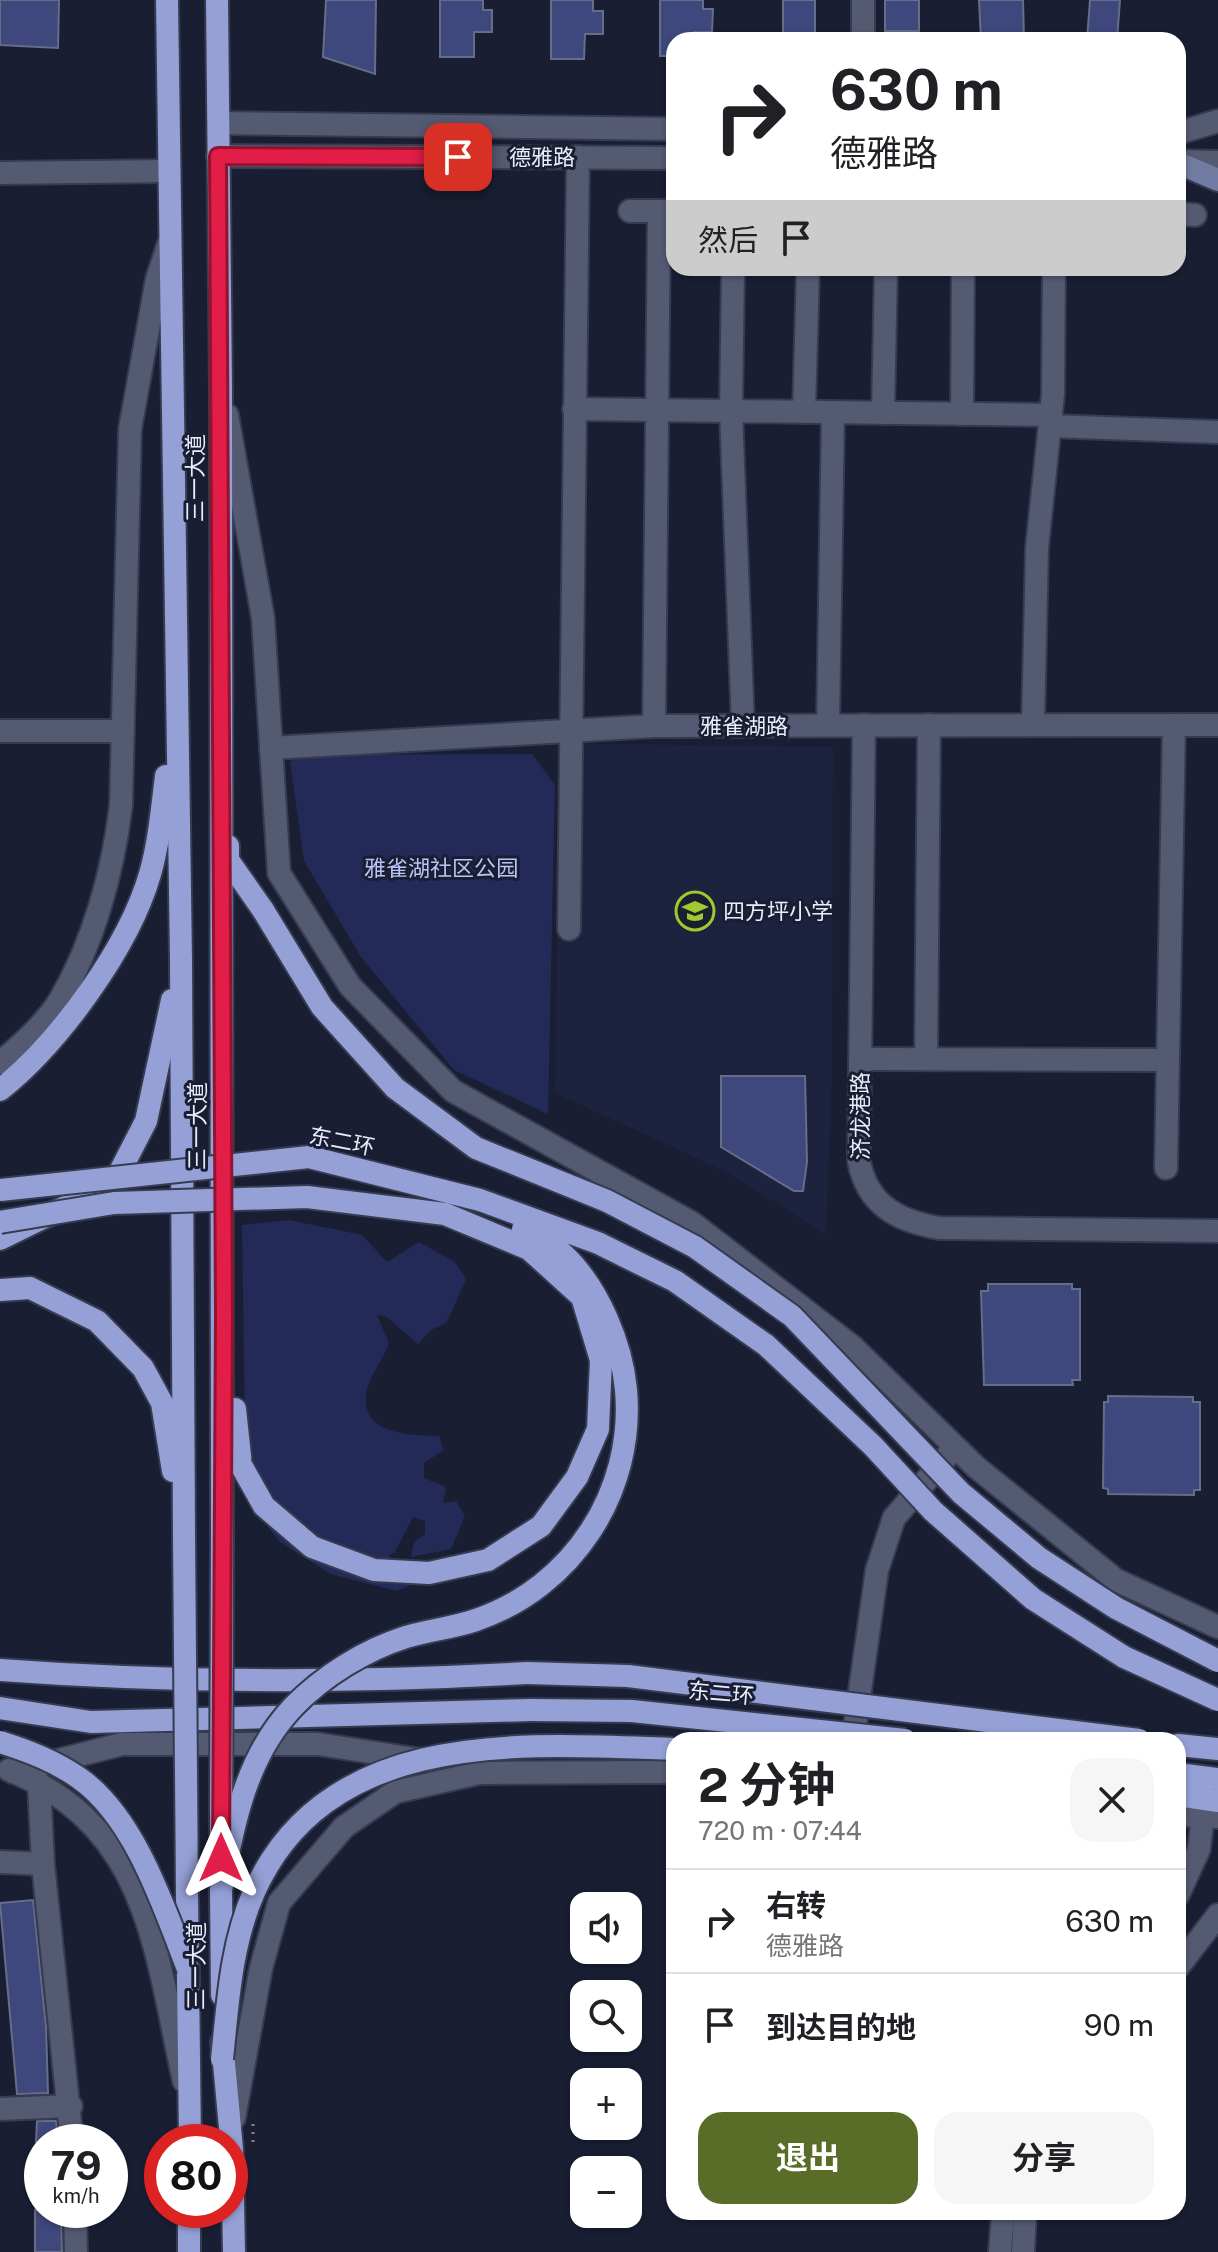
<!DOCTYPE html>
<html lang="zh">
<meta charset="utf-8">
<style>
body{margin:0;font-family:"Public Sans","Noto Sans SC",sans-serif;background:#f6f6f6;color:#202124;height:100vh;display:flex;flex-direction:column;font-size:30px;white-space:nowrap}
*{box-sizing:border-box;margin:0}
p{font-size:26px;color:#757577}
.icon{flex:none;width:44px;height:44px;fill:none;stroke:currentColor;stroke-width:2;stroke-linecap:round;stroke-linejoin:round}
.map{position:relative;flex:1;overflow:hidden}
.drawer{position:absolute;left:666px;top:1732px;width:520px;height:488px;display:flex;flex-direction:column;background:#fff;border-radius:24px;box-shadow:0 2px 6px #0004}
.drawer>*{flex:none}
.hud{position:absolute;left:666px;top:32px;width:520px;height:244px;border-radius:24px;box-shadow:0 2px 6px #0004;background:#fff;color:#202124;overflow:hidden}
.fabs{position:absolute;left:570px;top:1892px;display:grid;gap:16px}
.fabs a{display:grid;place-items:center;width:72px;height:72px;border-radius:16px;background:#fff;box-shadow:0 2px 6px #0004;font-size:40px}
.speed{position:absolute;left:24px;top:2124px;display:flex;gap:16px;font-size:40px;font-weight:700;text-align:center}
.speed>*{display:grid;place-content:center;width:104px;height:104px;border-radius:50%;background:#fff;box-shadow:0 2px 6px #0004;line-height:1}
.speed small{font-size:20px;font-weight:400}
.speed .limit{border:12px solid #d22;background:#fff;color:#111}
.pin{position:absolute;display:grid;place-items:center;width:68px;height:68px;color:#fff;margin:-34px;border-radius:16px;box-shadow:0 4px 12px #0006}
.me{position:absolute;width:88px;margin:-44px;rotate:0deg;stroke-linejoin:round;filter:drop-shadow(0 0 6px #0008)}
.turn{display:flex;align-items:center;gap:28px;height:168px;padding:0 32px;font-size:36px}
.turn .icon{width:104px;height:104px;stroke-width:2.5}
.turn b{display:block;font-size:56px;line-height:68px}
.then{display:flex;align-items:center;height:76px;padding:0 32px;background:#0003;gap:16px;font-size:30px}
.round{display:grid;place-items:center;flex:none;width:84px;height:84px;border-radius:24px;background:#f6f6f6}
.overview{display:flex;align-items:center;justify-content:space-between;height:136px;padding:0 32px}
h1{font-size:48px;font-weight:700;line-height:60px}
.action{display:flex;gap:16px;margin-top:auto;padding:16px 32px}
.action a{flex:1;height:92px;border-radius:24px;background:#5a6d28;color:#fff;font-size:32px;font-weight:700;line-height:92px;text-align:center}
.action a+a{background:#f6f6f6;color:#202124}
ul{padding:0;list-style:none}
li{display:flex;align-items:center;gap:24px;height:104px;padding:0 32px;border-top:2px solid #e0e0e0}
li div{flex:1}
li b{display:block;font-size:30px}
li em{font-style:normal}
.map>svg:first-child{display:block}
</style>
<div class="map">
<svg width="1218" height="2252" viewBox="0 0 1218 2252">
<rect width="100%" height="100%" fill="#191e33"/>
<polygon fill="#1d223e" points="560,743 833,747 832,1075 826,1235 729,1173 555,1093"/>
<g fill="#232a58">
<polygon points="532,754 555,785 548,1114 454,1070 361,957 304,861 290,761 316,755"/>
<path d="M289,1220L362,1235L387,1262L419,1242L455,1262L466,1279L447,1322L431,1330L418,1344L387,1317L377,1315L389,1343C384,1359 371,1373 367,1389C357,1434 407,1435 439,1436L444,1450L424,1463V1478L446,1487L443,1503L456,1501L465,1516L451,1549L411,1557L414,1542L425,1534V1521L413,1517L395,1552L389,1555L413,1584L396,1591L331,1574L280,1542L246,1499L242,1225Z"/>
</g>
<g fill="#3e487c" stroke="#666d88" stroke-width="2">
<polygon points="0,0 59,0 58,48 0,45"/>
<polygon points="326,0 376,0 375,74 323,57"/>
<polygon points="440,0 483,0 483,10 492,10 492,32 474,32 474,57 440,57"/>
<polygon points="551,0 593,0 593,11 603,11 603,34 585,34 584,59 551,59"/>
<polygon points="660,0 703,0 703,9 713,9 712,32 694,32 694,40 674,40 674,56 660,56"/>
<rect x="783" y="0" width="32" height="40"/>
<rect x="885" y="0" width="34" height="31"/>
<polygon points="979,0 1023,0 1024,40 981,40"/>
<polygon points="1090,0 1120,0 1117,40 1087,40"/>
<polygon points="721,1076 805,1076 807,1162 803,1191 794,1191 721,1147"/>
<polygon points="988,1284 1072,1284 1072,1289 1080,1289 1080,1380 1072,1380 1073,1385 984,1385 981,1291 988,1291"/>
<polygon points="1108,1396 1193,1397 1193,1402 1200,1402 1200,1490 1194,1490 1194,1495 1108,1494 1108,1489 1103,1488 1104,1402 1108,1402"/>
<polygon points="33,1900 46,2026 48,2093 17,2094 0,1903"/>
<polygon points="37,2121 56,2121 58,2142 36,2142"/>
<polygon points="35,2210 61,2210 62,2252 35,2252"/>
</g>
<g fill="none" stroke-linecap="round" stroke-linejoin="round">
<defs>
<g id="minor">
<polyline points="863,40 863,0"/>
<polyline points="630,211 673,211"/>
<polyline points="1178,214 1195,215"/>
<polyline points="733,268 731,411 743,726"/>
<polyline points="574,409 1051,415"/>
<polyline points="804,412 808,268"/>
<polyline points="883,413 886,268"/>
<polyline points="962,414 963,268"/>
<polyline points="1050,426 1218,432"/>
<polyline points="828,725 833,412"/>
<path d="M864,725L859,1161C867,1205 898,1221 939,1228L1218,1231"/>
<polyline points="1033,725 1037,548 1053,394 1054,268"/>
<polyline points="654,726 659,211"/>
<polyline points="0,731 123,731"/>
<polyline points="271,748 654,726 1218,725"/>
<polyline points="569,929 578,157"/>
<polyline points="860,1059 1168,1060"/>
<polyline points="926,1059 929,725"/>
<polyline points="1166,1168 1174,725"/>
<polyline points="39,1784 43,1864 72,2142"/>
<polyline points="0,1862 43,1864"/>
<polyline points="0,2109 71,2106"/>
<polyline points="75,2210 76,2252"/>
</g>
<g id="tertiary">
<polyline points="219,123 674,129"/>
<polyline points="1178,133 1218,121"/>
<polyline points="218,156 674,158"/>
<polyline points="1178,161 1218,162"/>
<polyline points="0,173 169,171"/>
<polyline points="227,415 263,618 279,873 350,986 453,1091 692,1223 853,1347 976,1467 1116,1580 1218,1627"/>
<path d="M0,1063C21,1045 45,1024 60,1000C94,942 113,871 121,805L130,429L157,279L169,243"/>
<polyline points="853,1740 877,1570 894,1518 955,1447"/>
<path d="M9,1770C149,1826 155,1951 184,2081"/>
<polyline points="13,1772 122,1744 318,1744 428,1761"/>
<polyline points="1178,1815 1218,1817"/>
<polyline points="1178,1895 1199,1849 1203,1815"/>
<polyline points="1178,1967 1218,1915"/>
<polyline points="234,2118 261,1968 279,1903 344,1827 395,1792 479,1773 674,1772"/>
<polyline points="1000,2252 1003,2212"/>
<polyline points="1023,2252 1025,2212"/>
</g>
<polyline id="secondary" points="1178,163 1218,180"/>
<g id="trunk">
<polyline points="167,0 181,960 184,1535"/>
<polyline points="217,0 221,386 222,1539"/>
<polyline points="228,846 228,860 263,910"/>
<path d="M0,1090C59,1043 129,947 150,874C159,843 162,808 166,776"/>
<polyline points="0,1239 114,1183 146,1121 172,1000"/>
<polyline points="0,1290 30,1288 97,1321 143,1368 162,1403 173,1471"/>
<polyline points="235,1409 241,1465"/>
<path d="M0,1670C175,1683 352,1683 527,1673"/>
<polyline points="0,1708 91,1722 531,1710"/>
<polyline points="1178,1745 1218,1749"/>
<polyline points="1178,1774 1218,1779"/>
<polyline points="1178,1795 1218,1801"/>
<polyline points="221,1890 222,1995"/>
<polyline points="187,1893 190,2142"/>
<polyline points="222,2042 232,2149 234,2252"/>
<polyline points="189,2252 189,2210"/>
</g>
</defs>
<use href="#minor" stroke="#363b4f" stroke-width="26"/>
<use href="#tertiary" stroke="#363b4f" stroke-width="26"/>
<use href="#secondary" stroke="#363b4f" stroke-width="26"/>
<use href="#trunk" stroke="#363b4f" stroke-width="26"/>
<polyline stroke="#808496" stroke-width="3" stroke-dasharray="2 6" stroke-linecap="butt" points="253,2124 253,2145"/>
<use href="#minor" stroke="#545a72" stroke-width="22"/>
<use href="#tertiary" stroke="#545a72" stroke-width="22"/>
<use href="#secondary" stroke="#727ba1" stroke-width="22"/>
<use href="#trunk" stroke="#94a0d6" stroke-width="22"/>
<defs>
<g id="trunk-bridge">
<polyline points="263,910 322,1007 395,1088 476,1148 607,1201 695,1247 792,1316 961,1493 1039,1558 1116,1608 1218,1661"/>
<polyline points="0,1190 309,1157 480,1200 598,1243 675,1281 766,1345 873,1446 933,1511 1033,1599 1124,1657 1218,1700"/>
<polyline points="0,1222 114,1203 307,1197 445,1214 529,1249 582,1297 601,1360 598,1429 577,1477 541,1526 488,1560 429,1573 374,1570 312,1547 264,1506 241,1465"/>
<polyline points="184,1535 187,1893"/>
<polyline points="527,1673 628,1676 1139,1740"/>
<polyline points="531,1710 632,1711 905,1740"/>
<path d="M0,1742C28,1751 55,1761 79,1778C135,1817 164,1908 188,1969"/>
<polyline points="221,1837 222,1539"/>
<path d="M221,1890C234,1823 245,1758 293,1707C323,1676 365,1650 406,1637C429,1630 453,1628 476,1620C573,1587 635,1491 626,1390C622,1344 598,1287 564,1255C553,1244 536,1237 523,1229"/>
<path d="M222,2059C228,2002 231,1944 254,1892C328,1727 524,1744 674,1749"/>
</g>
</defs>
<use href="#trunk-bridge" stroke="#363b4f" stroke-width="26" stroke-linecap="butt"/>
<use href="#trunk-bridge" stroke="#94a0d6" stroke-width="22"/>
</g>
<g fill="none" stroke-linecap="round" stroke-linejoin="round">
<defs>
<polyline id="route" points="221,1858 224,1316 218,156 458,157"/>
</defs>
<use href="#route" stroke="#92132f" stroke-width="20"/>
<use href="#route" stroke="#e11d48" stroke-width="14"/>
</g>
<defs>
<symbol id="school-ring" viewBox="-11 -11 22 22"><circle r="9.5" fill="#191e33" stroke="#a0c92c" stroke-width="1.5"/><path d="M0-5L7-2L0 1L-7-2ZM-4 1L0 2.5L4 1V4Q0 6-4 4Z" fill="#a0c92c"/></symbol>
</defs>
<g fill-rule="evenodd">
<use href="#school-ring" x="673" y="889" width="44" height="44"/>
</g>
<g text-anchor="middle" stroke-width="6" stroke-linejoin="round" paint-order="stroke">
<g font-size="22" fill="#e8ecfb" stroke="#191e33">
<text x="542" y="165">德雅路</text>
<text transform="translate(195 478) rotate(-90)" y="8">三一大道</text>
<text x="744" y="734">雅雀湖路</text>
<text transform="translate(860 1116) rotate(-90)" y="8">济龙港路</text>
<text transform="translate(197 1126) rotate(-90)" y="8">三一大道</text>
<text transform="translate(342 1141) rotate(11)" y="8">东二环</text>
<text transform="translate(721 1693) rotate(5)" y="8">东二环</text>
<text transform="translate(196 1966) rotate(-90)" y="8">三一大道</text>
</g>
<g font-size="22" fill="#b9c5f6" stroke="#191e33">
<text x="441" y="876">雅雀湖社区公园</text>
</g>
<g font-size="22" fill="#e8ecfb" stroke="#191e33" text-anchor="start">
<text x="723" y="919">四方坪小学</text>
</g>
</g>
</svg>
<div class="fabs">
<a><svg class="icon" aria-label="sound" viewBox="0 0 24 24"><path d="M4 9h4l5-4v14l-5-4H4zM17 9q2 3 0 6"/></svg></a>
<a><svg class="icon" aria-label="search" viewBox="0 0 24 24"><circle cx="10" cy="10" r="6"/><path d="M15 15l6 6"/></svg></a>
<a>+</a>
<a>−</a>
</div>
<div class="speed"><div>79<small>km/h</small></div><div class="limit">80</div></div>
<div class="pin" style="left:458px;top:157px;background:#d93025"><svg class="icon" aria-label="arrive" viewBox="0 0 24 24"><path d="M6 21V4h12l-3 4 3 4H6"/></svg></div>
<svg class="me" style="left:221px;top:1858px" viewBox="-20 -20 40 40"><path d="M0-17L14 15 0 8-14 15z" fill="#e11d48" stroke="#fff" stroke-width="4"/></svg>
<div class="hud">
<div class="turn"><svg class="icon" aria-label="right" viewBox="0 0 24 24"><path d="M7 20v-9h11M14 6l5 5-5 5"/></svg><div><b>630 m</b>德雅路</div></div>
<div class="then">然后<svg class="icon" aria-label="arrive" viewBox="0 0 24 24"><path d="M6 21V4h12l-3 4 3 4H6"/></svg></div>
</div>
<section class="drawer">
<div class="overview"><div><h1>2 分钟</h1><p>720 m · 07:44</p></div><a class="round"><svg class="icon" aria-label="close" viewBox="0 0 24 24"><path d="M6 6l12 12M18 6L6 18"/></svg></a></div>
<ul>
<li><svg class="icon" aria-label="right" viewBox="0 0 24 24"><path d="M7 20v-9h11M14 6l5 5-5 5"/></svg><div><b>右转</b><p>德雅路</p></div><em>630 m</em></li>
<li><svg class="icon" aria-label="arrive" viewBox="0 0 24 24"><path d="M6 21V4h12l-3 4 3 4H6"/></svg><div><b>到达目的地</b></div><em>90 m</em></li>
</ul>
<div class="action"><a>退出</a><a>分享</a></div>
</section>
</div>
